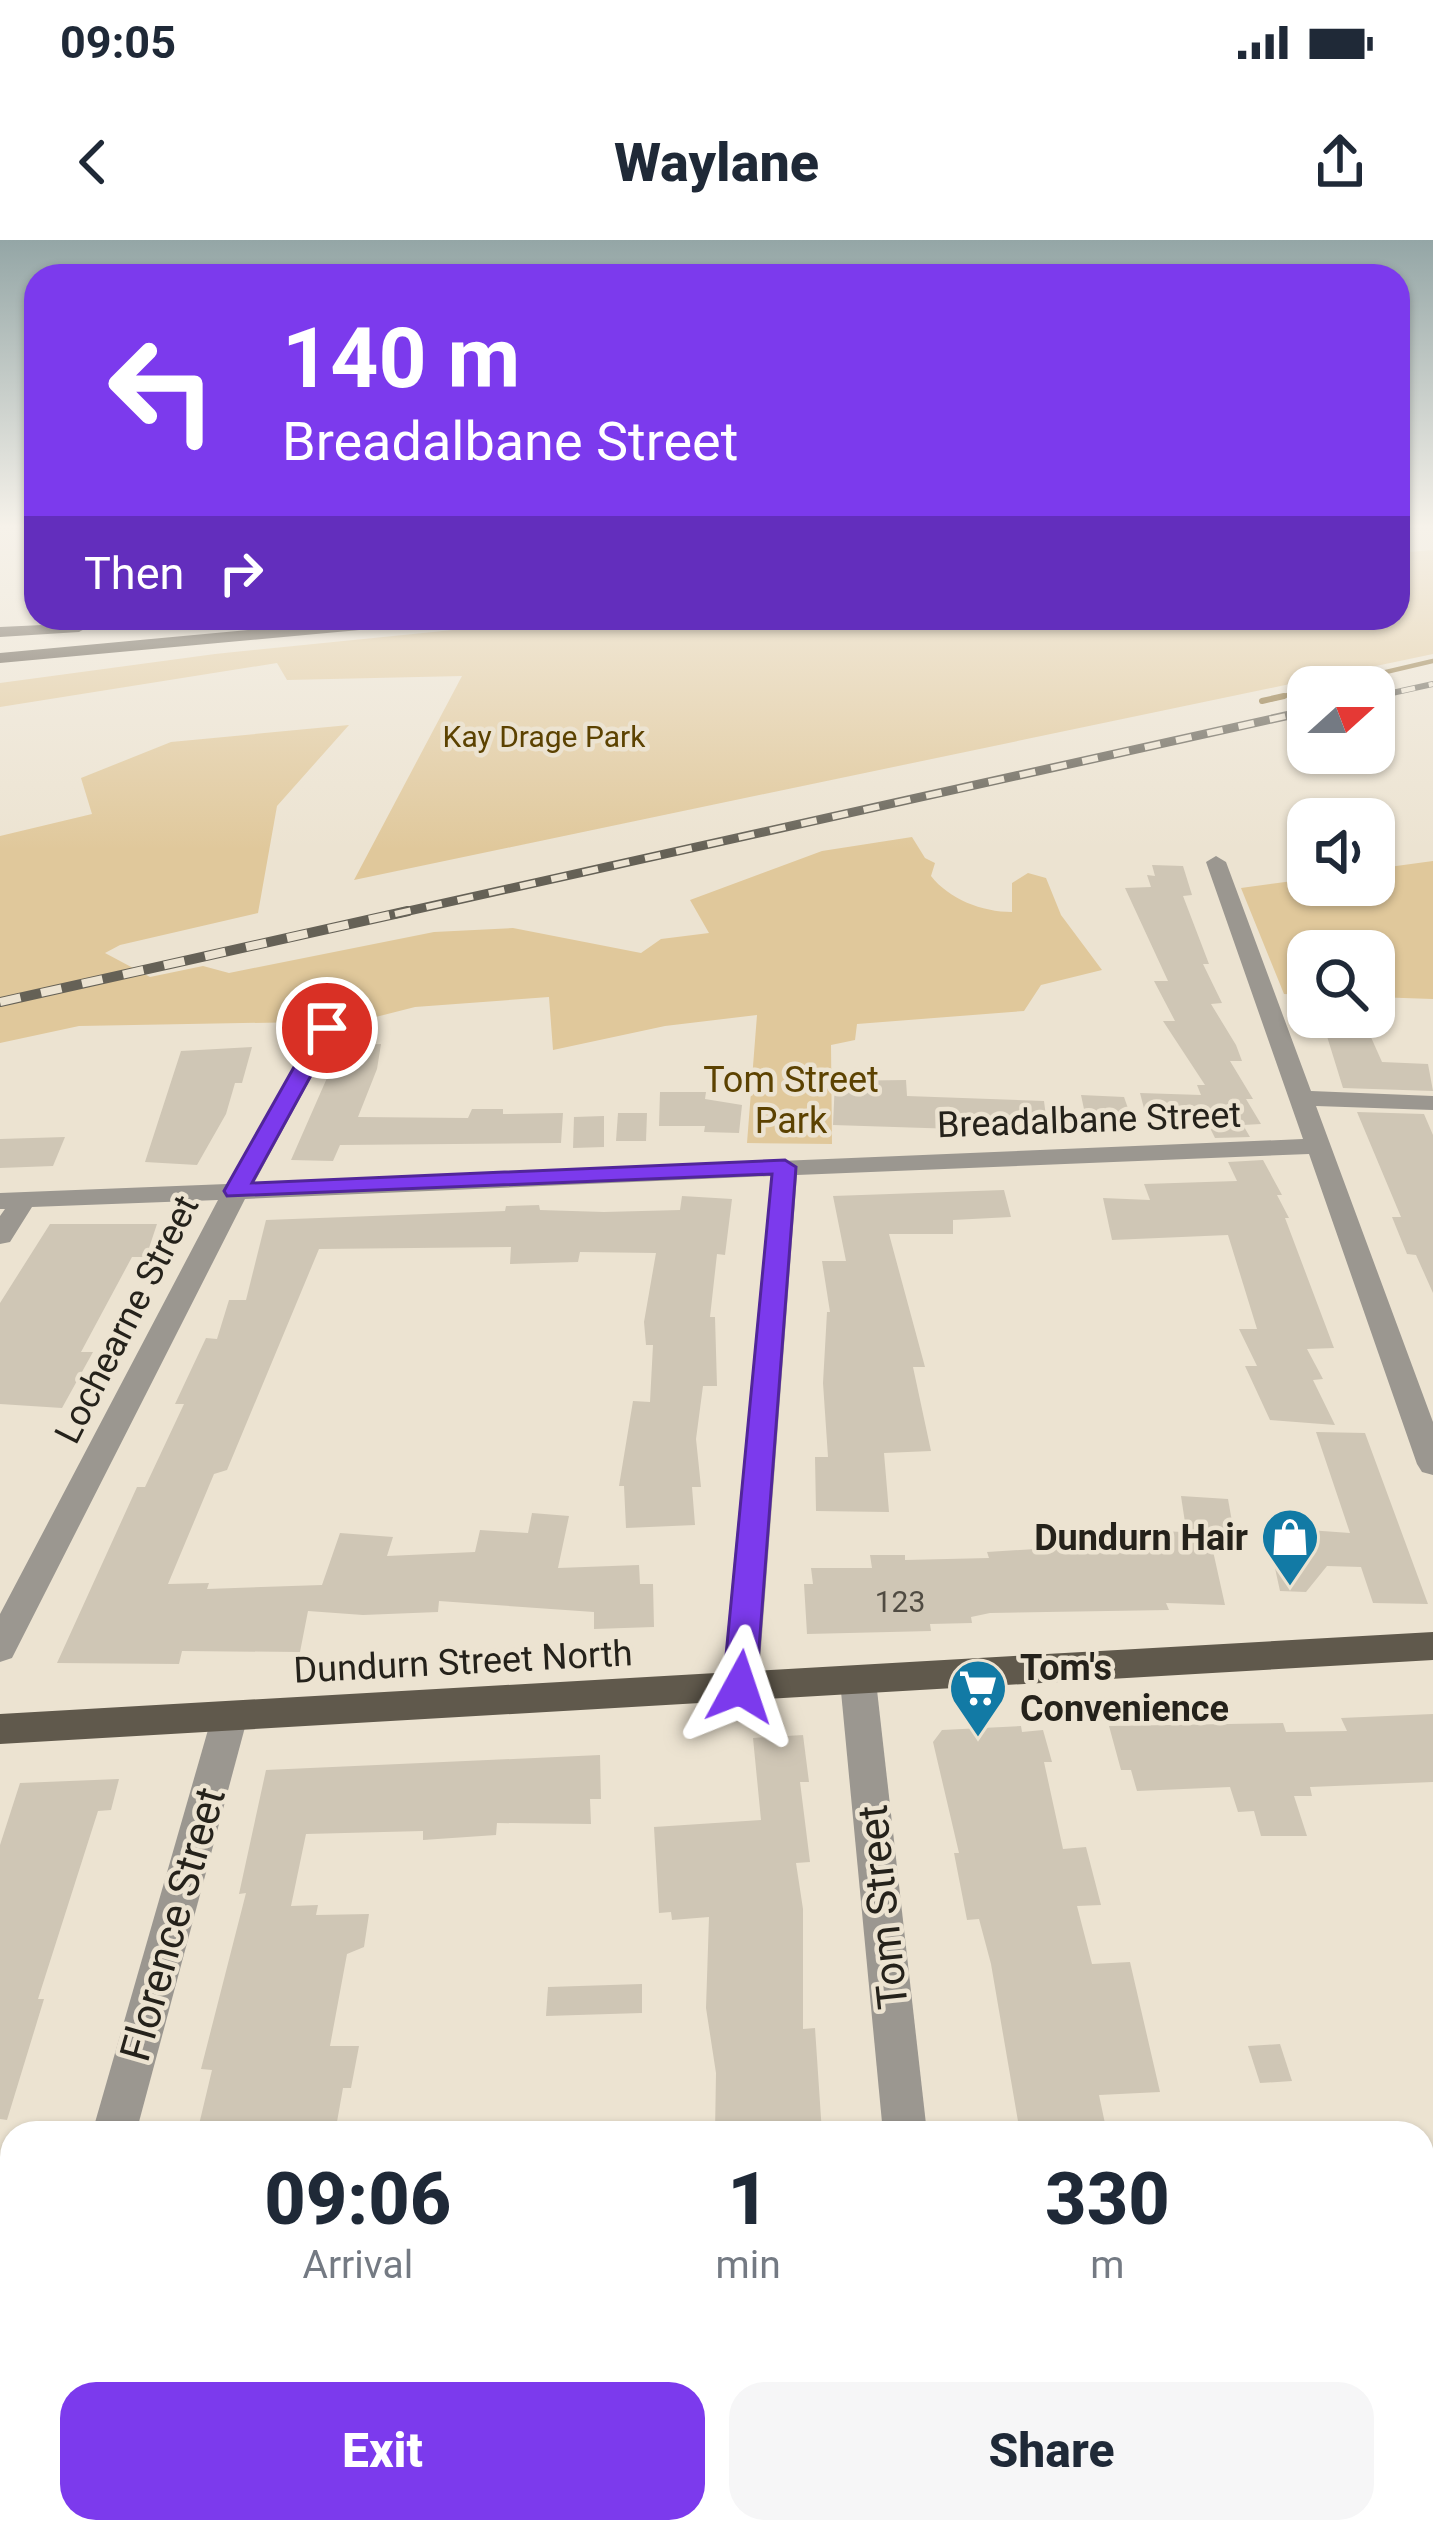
<!DOCTYPE html>
<style>
body{margin:0;font-family:Roboto,sans-serif;background:#f6f6f7;color:#1f2937;height:100vh;display:flex;flex-direction:column;font-size:45px;white-space:nowrap}
*{box-sizing:border-box;margin:0}
p{font-size:39px;color:#747a83}
.icon{flex:none;width:66px;height:66px;fill:none;stroke:currentColor;stroke-width:2;stroke-linecap:round;stroke-linejoin:round}
.map{position:relative;flex:1;overflow:hidden}
.panel{position:absolute;left:0px;top:1881px;width:1434px;height:423px;display:flex;flex-direction:column;background:#fff;border-radius:36px 36px 0 0;box-shadow:0 3px 9px #0004}
.panel>*{flex:none}
.guide{position:absolute;left:24px;top:24px;width:1386px;height:366px;border-radius:36px;box-shadow:0 3px 9px #0004;background:#7c3aed;color:#fff;overflow:hidden}
.needle{width:78px;rotate:69deg}
.buttons{position:absolute;left:1287px;top:426px;display:grid;gap:24px}
.buttons a{display:grid;place-items:center;width:108px;height:108px;border-radius:24px;background:#fff;box-shadow:0 3px 9px #0004;font-size:60px}
.pin{position:absolute;display:grid;place-items:center;width:102px;height:102px;color:#fff;margin:-51px;border:6px solid #fff;border-radius:50%;box-shadow:0 3px 12px #0007}
.me{position:absolute;width:132px;margin:-66px;rotate:5deg;stroke-linejoin:round;filter:drop-shadow(0 0 9px #0008)}
.turn{display:flex;align-items:center;gap:42px;height:252px;padding:0 60px;font-size:54px}
.turn .icon{width:156px;height:156px;stroke-width:2.5}
.turn b{display:block;font-size:84px;line-height:102px}
.then{display:flex;align-items:center;height:114px;padding:0 60px;background:#0003;gap:24px;font-size:45px}
.eta{display:flex;justify-content:space-evenly;align-items:center;height:204px;text-align:center}
.eta b{font-size:72px;font-weight:800;line-height:84px}
.button{display:flex;gap:24px;margin-top:auto;padding:24px 60px}
.button a{flex:1;height:138px;border-radius:36px;background:#7c3aed;color:#fff;font-size:48px;font-weight:800;line-height:138px;text-align:center}
.button a+a{background:#f6f6f7;color:#1f2937}
.status{display:flex;justify-content:space-between;align-items:center;height:84px;padding:0 60px;background:#fff;direction:ltr}
.status svg{height:33px;fill:currentColor}
header{display:flex;justify-content:space-between;align-items:center;height:156px;padding:0 60px;background:#fff;font-size:54px;font-weight:800}
.map>svg:first-child{display:block}
</style>
<div class="status"><b>09:05</b><svg viewBox="0 0 49 12"><path d="M0 12V9h3v3zM5 12V6h3v6zM10 12V3h3v9zM15 12V0h3v12zM26 1h20v11H26zM47 4h2v5h-2z"/></svg></div>
<header><svg class="icon" aria-label="back" viewBox="0 0 24 24"><path d="M15 5l-7 7 7 7"/></svg>Waylane<svg class="icon" aria-label="share" viewBox="0 0 24 24"><path d="M12 15V3M7 8l5-5 5 5M5 13v7h14v-7"/></svg></header>
<div class="map">
<svg width="1433" height="2302" viewBox="0 0 1433 2302">
<rect width="100%" height="100%" fill="#ece3d1"/>
<g fill="#e0c89b">
<polygon points="1433,310 1433,414 354,640 462,436 287,440 277,423 0,467 0,443 215,414 572,378 1398,378 1398,313"/>
<path d="M349,485L277,566L258,673L120,705L105,713L150,737L203,726L229,733L434,692L513,688L641,713L661,699L709,693L690,660L822,611L912,597L925,618L935,623L931,636C949,659 982,672 1012,672V643L1028,633L1046,638L1061,675L1102,730L1041,745L1024,771L857,784L855,800L831,805L832,904L747,903L757,775L665,786L553,810L549,757L415,767L360,781L79,786L0,803V596L92,574L81,538L171,502Z"/>
<polygon points="1433,621 1433,759 1374,757 1374,711 1308,711 1308,755 1284,754 1241,648 1308,639 1308,645 1374,645 1374,629"/>
</g>
<g fill="none" stroke-linecap="round" stroke-linejoin="round">
<g stroke="#8b7038" stroke-width="4.5">
<polyline points="1322,447 1433,421"/>
<polyline points="1272,459 1308,450"/>
</g>
<polyline stroke="#8b7038" stroke-width="6" points="1262,461 1284,456"/>
</g>
<g fill="#cfc6b5">
<polygon points="1152,625 1183,626 1192,655 1183,656 1209,724 1203,724 1222,763 1211,764 1236,805 1242,821 1230,821 1253,859 1246,859 1261,884 1243,885 1250,897 1215,898 1207,882 1147,880 1140,853 1201,855 1197,845 1205,845 1163,781 1175,781 1154,741 1168,741 1125,648 1151,647 1147,635 1155,636"/>
<polygon points="1321,777 1362,777 1382,822 1428,824 1433,851 1343,848"/>
<polygon points="381,804 377,829 358,877 468,878 472,869 503,869 503,874 563,873 561,903 340,905 333,921 291,920 334,822 344,822 348,805"/>
<polygon points="252,807 242,843 235,843 226,874 197,925 145,922 181,811"/>
<polygon points="906,840 907,856 1044,861 1048,892 833,885 835,841"/>
<polygon points="660,852 706,852 705,859 742,865 739,893 704,892 705,886 659,886"/>
<polygon points="1081,855 1124,857 1135,888 1088,888"/>
<polygon points="1357,872 1424,874 1433,895 1433,1053 1416,1015 1407,1014 1392,977 1401,977"/>
<polygon points="618,873 647,873 646,901 616,901"/>
<polygon points="604,876 604,907 573,908 574,877"/>
<polygon points="65,897 53,926 0,928 0,899"/>
<polygon points="1263,920 1282,955 1277,955 1289,978 1285,978 1334,1108 1307,1109 1323,1139 1313,1140 1335,1185 1270,1180 1245,1126 1257,1126 1239,1089 1257,1089 1228,995 1112,1000 1103,958 1150,960 1144,944 1237,941 1228,922"/>
<polygon points="1004,950 1011,977 953,980 953,994 889,994 925,1127 913,1127 931,1211 884,1213 889,1272 816,1271 815,1217 828,1217 823,1143 827,1072 830,1072 822,1021 846,1021 833,956"/>
<polygon points="682,956 732,959 725,1015 717,1014 710,1077 715,1077 717,1146 703,1146 696,1199 701,1247 692,1247 695,1285 626,1288 624,1246 619,1246 633,1161 650,1162 653,1105 646,1105 644,1082 656,1013 580,1012 578,1022 510,1024 511,1007 319,1009 227,1230 214,1234 168,1344 209,1343 207,1349 322,1345 340,1293 393,1297 387,1316 475,1312 480,1290 528,1293 532,1273 569,1276 558,1328 639,1325 640,1344 653,1344 654,1387 594,1389 594,1372 439,1361 438,1372 363,1375 308,1371 300,1412 182,1411 179,1424 57,1423 137,1247 145,1247 184,1164 175,1164 206,1098 217,1099 229,1060 246,1060 266,980 505,971 506,966 539,965 540,970 604,972 680,970"/>
<polygon points="50,984 157,984 146,1017 132,1017 81,1112 93,1112 62,1168 0,1164 0,1063"/>
<polygon points="1316,1192 1365,1193 1428,1364 1373,1363 1361,1327 1327,1326 1306,1352 1280,1351 1266,1287 1350,1293"/>
<polygon points="1181,1256 1228,1259 1234,1293 1186,1289"/>
<polygon points="1159,1291 1209,1293 1225,1365 1166,1363 1169,1370 990,1373 971,1377 972,1383 930,1384 931,1391 807,1394 804,1344 813,1344 811,1328 872,1328 870,1315 905,1315 905,1320 989,1318 987,1312 1099,1305 1097,1296"/>
<polygon points="1433,1474 1433,1542 1310,1547 1312,1556 1294,1556 1307,1596 1261,1596 1254,1571 1238,1572 1230,1547 1137,1551 1131,1530 1121,1530 1109,1486 1283,1483 1286,1492 1347,1491 1341,1478"/>
<polygon points="1021,1486 1022,1492 1043,1490 1052,1522 1044,1522 1063,1609 1086,1607 1101,1665 1077,1666 1092,1724 1130,1722 1160,1852 1099,1855 1107,1893 1020,1893 991,1724 979,1679 967,1680 954,1613 959,1613 933,1502 942,1490"/>
<polygon points="803,1495 809,1542 800,1542 810,1622 796,1623 803,1669 803,1789 815,1788 822,1893 715,1893 716,1833 706,1768 709,1677 672,1680 671,1672 659,1673 654,1587 761,1580 753,1498"/>
<polygon points="600,1515 601,1559 590,1559 591,1584 497,1583 496,1595 423,1600 423,1591 306,1594 291,1666 318,1665 316,1675 369,1674 364,1707 347,1714 330,1806 359,1806 351,1848 343,1848 335,1893 197,1893 212,1830 201,1829 246,1653 239,1654 266,1530"/>
<polygon points="119,1539 111,1570 98,1571 38,1759 44,1759 7,1880 0,1879 0,1605 20,1543"/>
<polygon points="642,1744 642,1773 546,1776 548,1747"/>
<polygon points="1280,1804 1292,1841 1260,1843 1248,1806"/>
</g>
<g fill="none" stroke-linecap="round" stroke-linejoin="round">
<g fill="#9b9790" fill-rule="evenodd">
<polygon points="1216,616 1226,622 1311,851 1433,856 1433,870 1316,866 1433,1182 1433,1235 1422,1232 1417,1224 1309,914 797,935 758,1447 753,1457 740,1462 727,1457 722,1447 771,936 245,959 12,1418 0,1422 0,1374 218,960 32,967 10,1002 0,1004 0,976 5,969 0,969 0,953 227,944 316,788 327,781 338,788 254,943 1303,899 1206,622"/>
<polygon points="858,1426 871,1431 876,1441 927,1893 883,1893 840,1441 845,1431"/>
<polygon points="230,1461 243,1465 248,1476 136,1893 92,1893 212,1476 217,1465"/>
<polygon points="12,2234 12,2292 29,2292 27,2302 0,2302 0,2239"/>
<polygon points="1433,2265 1433,2302 1301,2302 1306,2292 1422,2292 1422,2266"/>
<polygon points="919,2292 973,2292 974,2302 920,2302"/>
</g>
<polygon fill="#60594c" fill-rule="evenodd" points="1433,1392 1433,1420 0,1504 0,1474"/>
<g fill="#4b4335" fill-rule="evenodd">
<polygon points="378,378 444,378 435,383 0,423 0,413"/>
<polygon points="85,383 88,387 79,392 0,397 0,387"/>
</g>
<defs>
<polyline id="rail-far2" points="1374,457 1433,444"/>
<g id="rail-far1">
<polyline points="1374,457 1380,456"/>
<polyline points="395,674 1308,471"/>
</g>
<polyline id="rail" points="0,762 408,671"/>
</defs>
<use href="#rail-far2" stroke="#656156" stroke-width="6"/>
<use href="#rail-far1" stroke="#656156" stroke-width="9"/>
<use href="#rail" stroke="#656156" stroke-width="10"/>
<use href="#rail-far2" stroke="#ece3d1" stroke-width="4.5" stroke-dasharray="14" stroke-linecap="butt"/>
<use href="#rail-far1" stroke="#ece3d1" stroke-width="6" stroke-dasharray="16" stroke-linecap="butt"/>
<use href="#rail" stroke="#ece3d1" stroke-width="8" stroke-dasharray="21" stroke-linecap="butt"/>
</g>
<linearGradient id="sky" x2="0" y2="1"><stop stop-color="#94a6a6"/><stop offset="0.47" stop-color="#f6f2ea"/><stop offset="1" stop-color="#f6f2ea" stop-opacity="0"/></linearGradient>
<rect width="1433" height="610" fill="url(#sky)"/>
<polygon fill="#7c3aed" stroke="#51269a" stroke-width="3" points="327,782 337,788 252,943 785,920 796,927 756,1447 751,1457 740,1461 728,1457 723,1447 772,934 227,956 224,951 316,788"/>
<defs>
<symbol id="shop-pin" viewBox="-11 -11 22 30"><path d="M0 17L-7.5 6A9.5 9.5 0 1 1 7.5 6Z" fill="#127aa5" stroke="#ece3d1"/><path d="M-5-2.5h2.3a2.7 3.5 0 0 1 5.4 0H5L5.5 6h-11ZM-1.5-2.5h3a1.5 2.3 0 0 0-3 0Z" fill="#fff"/></symbol>
<symbol id="supermarket-pin" viewBox="-11 -11 22 30"><path d="M0 17L-7.5 6A9.5 9.5 0 1 1 7.5 6Z" fill="#127aa5" stroke="#ece3d1"/><path d="M-6-5.5h2.5l.6 2H6L4.5 2H-2.5L-4.4-4H-6ZM-1.5 3.2a1.3 1.3 0 1 0 .1 0ZM3 3.2a1.3 1.3 0 1 0 .1 0Z" fill="#fff"/></symbol>
</defs>
<g fill-rule="evenodd">
<use href="#shop-pin" x="1257" y="1264" width="66" height="90"/>
<use href="#supermarket-pin" x="945" y="1415" width="66" height="90"/>
</g>
<g text-anchor="middle" stroke-width="9" stroke-linejoin="round" paint-order="stroke">
<g font-size="30" fill="#5c4201" stroke="#ece3d1">
<text x="544" y="507">Kay Drage Park</text>
</g>
<g font-size="30" fill="#504b42">
<text x="900" y="1372">123</text>
</g>
<g font-size="36" fill="#5c4201" stroke="#ece3d1">
<text x="791" y="852">Tom Street<tspan x="791" dy="41">Park</tspan></text>
</g>
<g font-size="36" fill="#25221b" stroke="#ece3d1">
<text transform="translate(1089 879) rotate(-2)" y="13">Breadalbane Street</text>
<text transform="translate(126 1079) rotate(-63)" y="13">Lochearne Street</text>
<text transform="translate(463 1421) rotate(-3)" y="13">Dundurn Street North</text>
</g>
<g font-size="36" font-weight="bold" fill="#25221b" stroke="#ece3d1" text-anchor="end">
<text x="1248" y="1310">Dundurn Hair</text>
<text x="1020" y="1440" text-anchor="start">Tom's<tspan x="1020" dy="41">Convenience</tspan></text>
</g>
<g font-size="42" fill="#25221b" stroke="#ece3d1">
<text transform="translate(882 1667) rotate(-96)" y="15">Tom Street</text>
<text transform="translate(172 1684) rotate(-74)" y="15">Florence Street</text>
</g>
</g>
</svg>
<div class="buttons">
<a><svg class="needle" viewBox="-14 -14 28 28"><path d="M0-13l5 13h-10z" fill="#e53935"/><path d="M0 13l5-13h-10z" fill="#747a83"/></svg></a>
<a><svg class="icon" aria-label="sound" viewBox="0 0 24 24"><path d="M4 9h4l5-4v14l-5-4H4zM17 9q2 3 0 6"/></svg></a>
<a><svg class="icon" aria-label="search" viewBox="0 0 24 24"><circle cx="10" cy="10" r="6"/><path d="M15 15l6 6"/></svg></a>
</div>
<div class="pin" style="left:327px;top:788px;background:#d93025"><svg class="icon" aria-label="arrive" viewBox="0 0 24 24"><path d="M6 21V4h12l-3 4 3 4H6"/></svg></div>
<svg class="me" style="left:740px;top:1447px" viewBox="-20 -20 40 40"><path d="M0-17L14 15 0 8-14 15z" fill="#7c3aed" stroke="#fff" stroke-width="4"/></svg>
<div class="guide">
<div class="turn"><svg class="icon" aria-label="left" viewBox="0 0 24 24"><path d="M17 20v-9H6M10 6l-5 5 5 5"/></svg><div><b>140 m</b>Breadalbane Street</div></div>
<div class="then">Then<svg class="icon" aria-label="right" viewBox="0 0 24 24"><path d="M7 20v-9h11M14 6l5 5-5 5"/></svg></div>
</div>
<section class="panel">
<div class="eta">
<div><b>09:06</b><p>Arrival</p></div>
<div><b>1</b><p>min</p></div>
<div><b>330</b><p>m</p></div>
</div>
<div class="button"><a>Exit</a><a>Share</a></div>
</section>
</div>
